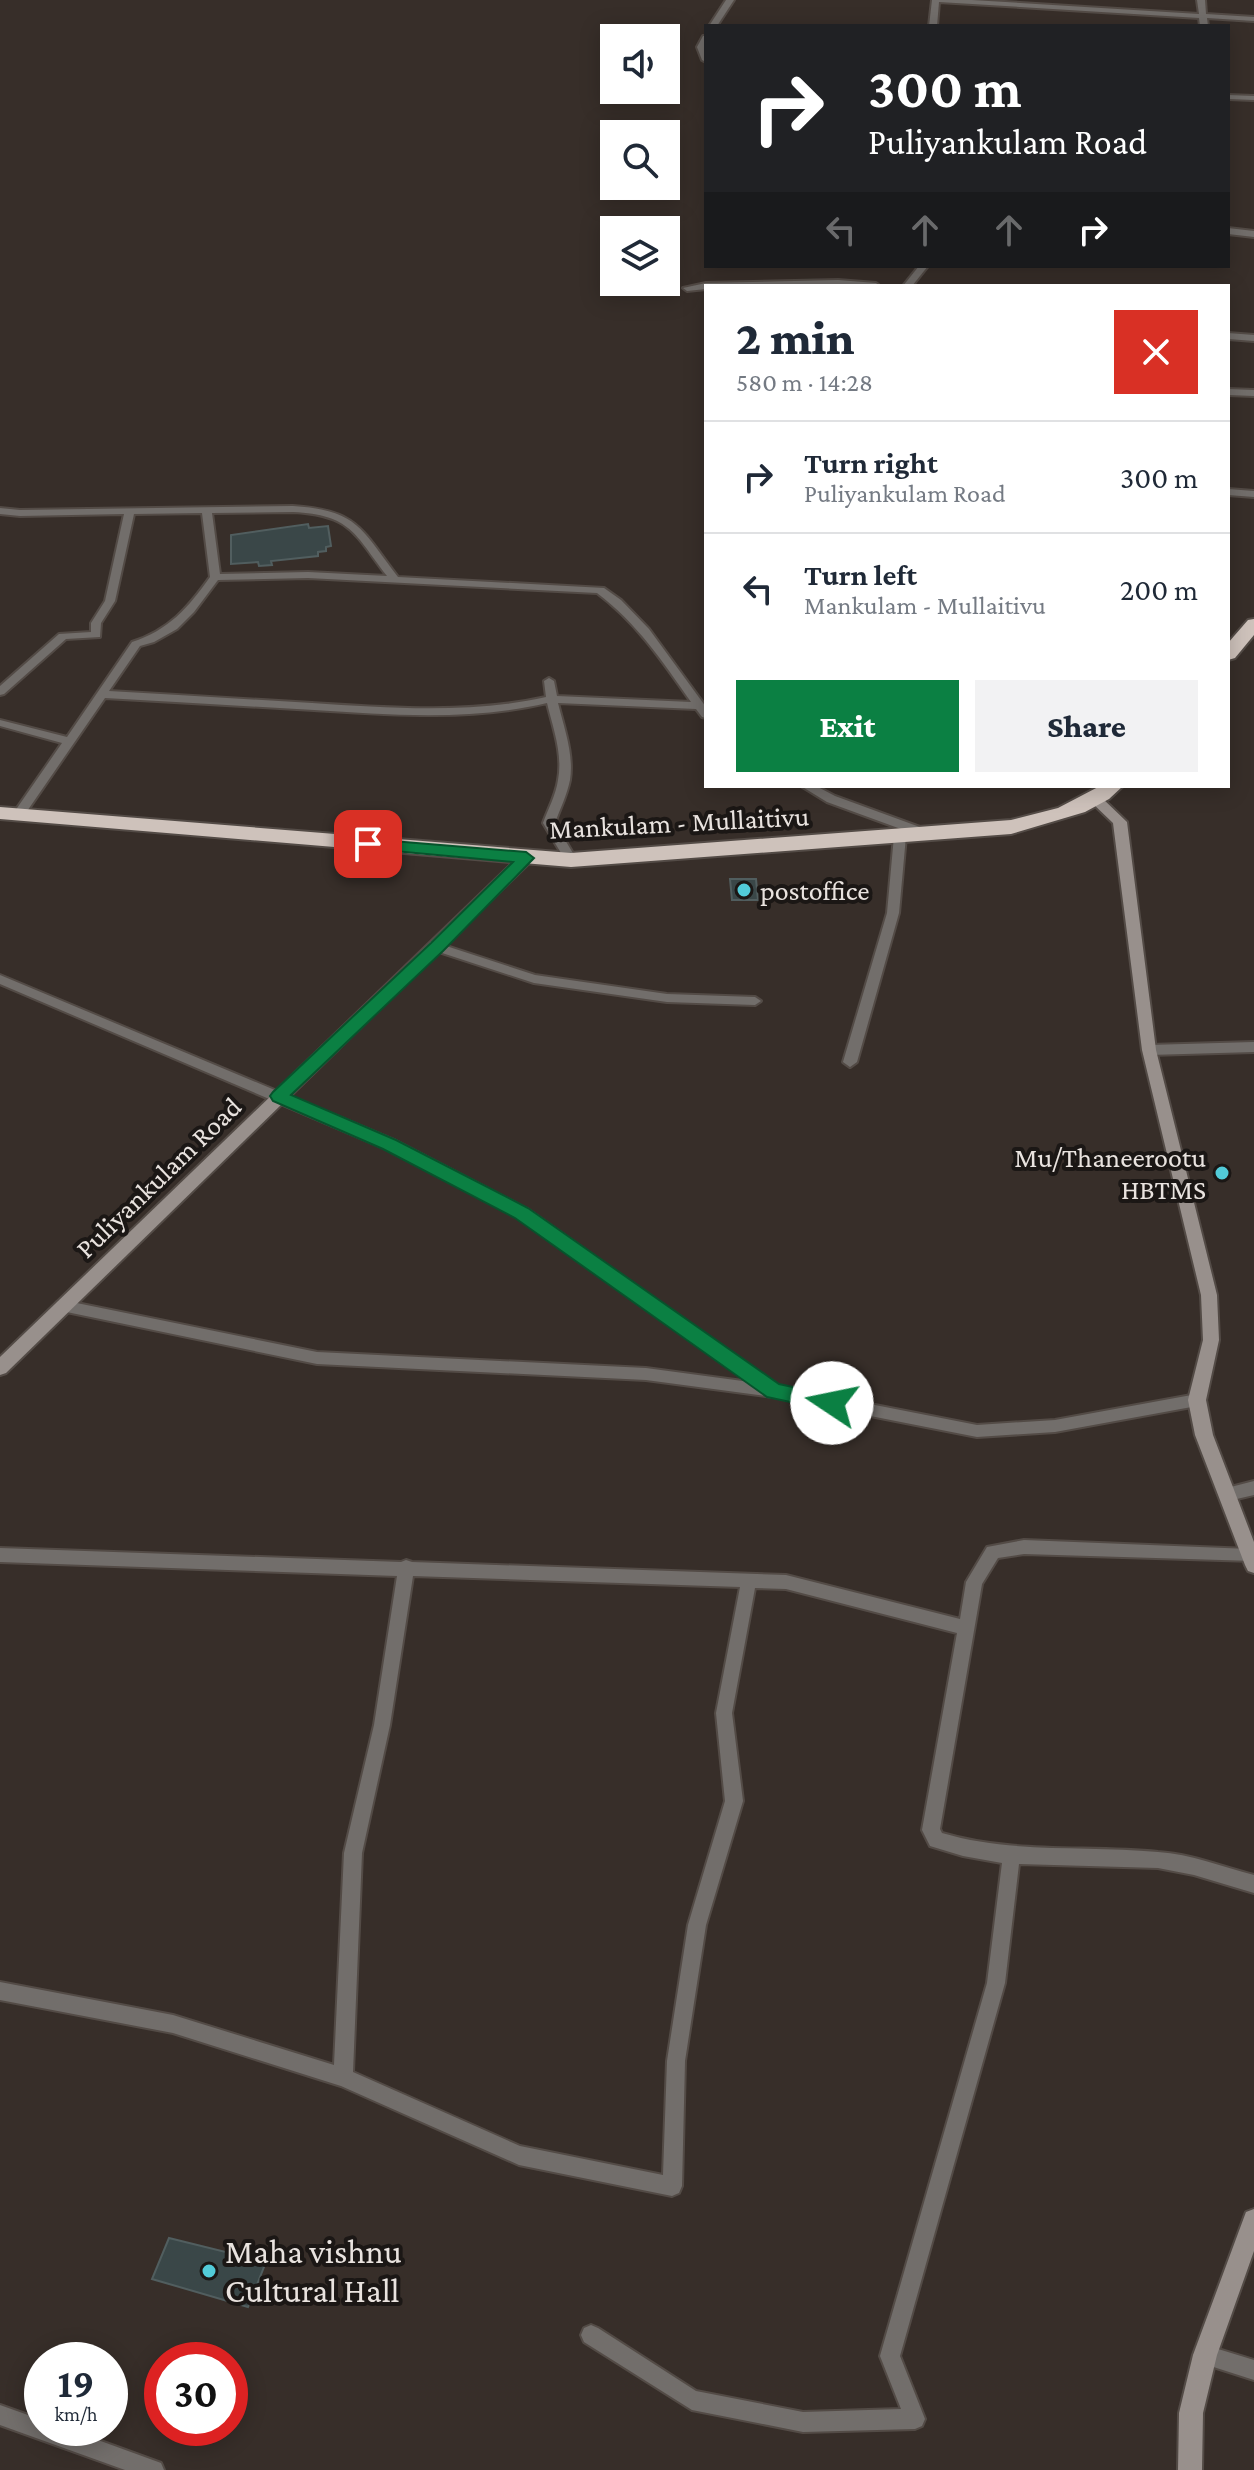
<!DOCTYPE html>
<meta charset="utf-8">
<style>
body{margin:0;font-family:"Crimson Pro",serif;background:#f2f2f3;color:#1f2937;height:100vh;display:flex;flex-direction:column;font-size:30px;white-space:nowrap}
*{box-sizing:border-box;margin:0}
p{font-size:26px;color:#747a83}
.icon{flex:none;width:44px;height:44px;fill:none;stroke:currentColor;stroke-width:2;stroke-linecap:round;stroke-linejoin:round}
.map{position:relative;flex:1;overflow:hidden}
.sheet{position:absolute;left:704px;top:284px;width:526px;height:504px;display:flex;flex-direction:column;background:#fff;border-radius:0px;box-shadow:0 4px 20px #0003}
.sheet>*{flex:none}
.banner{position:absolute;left:704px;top:24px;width:526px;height:244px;border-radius:0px;box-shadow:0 4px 20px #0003;background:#202124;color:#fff;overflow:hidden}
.fabs{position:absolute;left:600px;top:24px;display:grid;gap:16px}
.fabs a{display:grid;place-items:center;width:80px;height:80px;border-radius:0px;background:#fff;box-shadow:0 4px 20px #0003;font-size:40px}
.speed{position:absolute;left:24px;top:2342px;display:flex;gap:16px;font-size:40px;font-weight:700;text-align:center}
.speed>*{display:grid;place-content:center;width:104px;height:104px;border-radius:50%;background:#fff;box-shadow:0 4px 20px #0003;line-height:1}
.speed small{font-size:20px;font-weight:400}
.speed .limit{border:12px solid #d22;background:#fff;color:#111}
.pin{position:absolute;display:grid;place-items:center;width:68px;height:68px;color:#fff;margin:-34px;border-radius:16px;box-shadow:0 4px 12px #0006}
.me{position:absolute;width:88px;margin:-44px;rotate:281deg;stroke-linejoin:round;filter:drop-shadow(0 0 6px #0008)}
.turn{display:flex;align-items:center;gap:28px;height:168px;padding:0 32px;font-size:36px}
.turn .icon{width:104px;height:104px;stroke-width:2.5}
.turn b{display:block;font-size:56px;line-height:68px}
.lanes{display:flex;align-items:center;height:76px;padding:0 32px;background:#0003;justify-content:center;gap:40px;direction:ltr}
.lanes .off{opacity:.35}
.round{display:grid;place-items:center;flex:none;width:84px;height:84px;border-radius:0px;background:#f2f2f3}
.headline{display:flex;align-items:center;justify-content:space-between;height:136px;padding:0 32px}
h1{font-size:48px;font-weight:800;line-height:60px}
.primary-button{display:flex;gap:16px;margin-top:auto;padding:16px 32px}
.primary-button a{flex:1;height:92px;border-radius:0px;background:#0b8043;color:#fff;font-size:32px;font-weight:800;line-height:92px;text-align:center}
.primary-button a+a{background:#f2f2f3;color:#1f2937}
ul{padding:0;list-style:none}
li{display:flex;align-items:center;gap:24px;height:112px;padding:0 32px;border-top:2px solid #e0e1e3}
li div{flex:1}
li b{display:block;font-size:30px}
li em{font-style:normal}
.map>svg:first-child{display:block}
</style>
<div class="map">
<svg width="1254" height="2470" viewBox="0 0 1254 2470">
<rect width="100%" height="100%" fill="#372e29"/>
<g fill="#3a4748" stroke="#515e5f" stroke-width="2">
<polygon points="308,524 309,528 328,526 331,546 326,547 326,551 318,552 318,556 271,561 272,565 259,566 258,562 231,564 231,535"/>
<polygon points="730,879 756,879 758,900 732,900"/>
<polygon points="169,2238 266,2262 248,2307 152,2279"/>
</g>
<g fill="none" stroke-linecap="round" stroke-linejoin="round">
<defs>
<g id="street">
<polygon points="726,0 734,0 717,26 709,26"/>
<polygon points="932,0 972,0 1199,14 1197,0 1205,0 1206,14 1254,17 1254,21 1207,18 1208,26 1200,26 1199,18 939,2 937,26 929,26"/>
<polygon points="703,36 706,36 706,62 702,60 697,47"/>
<polygon points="1228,95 1254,96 1254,100 1228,99"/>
<polygon points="1228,228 1254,231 1254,237 1228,234"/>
<polygon points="919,266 928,266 912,286 903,286"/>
<polygon points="838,280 876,283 880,286 706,286 706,289 687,291 683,288 706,283"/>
<polygon points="1228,333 1254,335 1254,341 1228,339"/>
<polygon points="1228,389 1254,390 1254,396 1228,395"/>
<polygon points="1228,489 1254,491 1254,497 1228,495"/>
<path d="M293,506C358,510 361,529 398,577L604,588L621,600L649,629L706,707V718L702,717L696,709L558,703C564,728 574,754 570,780C567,795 560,809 555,823L577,860L571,864L567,863L543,823C548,809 556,795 558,780C563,754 553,728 547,703C471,721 391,715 314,710C244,706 174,702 105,698L23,817H15V811L62,743L0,726V720L67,737L132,642C169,630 188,608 210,577L202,513L134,514L115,601L101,623L100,637L66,639L4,694L0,695V686L59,634L91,632V623L105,601L124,514L20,516L0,514V508L20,510ZM293,512C351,515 354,533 387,576L308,572L220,574L212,513ZM308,578L597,593C637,623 663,662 691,702L557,696L554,681L549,678L544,681L546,697C470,714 389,708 312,703C245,699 177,695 109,691L140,646L154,642L177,629L194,612L218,580Z"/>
<polygon points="801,786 816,786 835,796 928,830 930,833 928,836 920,836 827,802"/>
<polygon points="900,832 906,836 899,913 857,1062 850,1067 843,1062 887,913 894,836"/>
<polygon points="437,943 535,975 667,994 755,997 761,1001 755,1005 667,1002 534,983 433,950 431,947 433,944"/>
<polygon points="0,975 394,1140 527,1209 778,1386 977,1425 1055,1420 1197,1394 1202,1396 1204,1400 1202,1404 1197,1406 1055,1432 977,1437 774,1397 646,1380 317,1364 57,1310 55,1306 57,1302 62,1300 317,1352 646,1368 750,1382 517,1217 384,1148 0,984"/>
<polygon points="1254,1042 1254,1052 1149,1055 1143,1050 1149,1045"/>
<polygon points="1254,1481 1254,1495 1228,1501 1223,1499 1220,1494 1223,1489"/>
<path d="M1024,1540L1250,1549L1254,1551V1561L1024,1554L998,1558L982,1584L940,1829L942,1833C1013,1854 1085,1845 1158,1852C1191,1854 1222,1867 1254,1875V1893L1194,1875L1158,1868L1019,1864L1005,1983L900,2356L925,2419L922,2426L915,2429L803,2432L692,2410L584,2342L581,2335L584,2328L591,2325L598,2328L696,2391L803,2412L901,2409L880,2356L987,1983L1002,1863L963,1856L930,1846L922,1830L957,1633L786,1589L755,1588L732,1713L743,1801L706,1925L685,2061L682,2186L679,2193L672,2196L519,2165L341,2086L173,2033L0,2000V1982L173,2015L334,2065L344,1853L374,1725L397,1576L0,1562V1548L401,1562L406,1560L412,1562L786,1575L960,1619L966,1582L987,1547ZM413,1576L740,1587L716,1713L725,1801L688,1925L667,2061L663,2175L520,2146L353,2072L362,1853L390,1725Z"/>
<polygon points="1205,2345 1254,2360 1254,2380 1198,2362 1195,2355 1198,2348"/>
<polygon points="0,2405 42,2420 42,2428 65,2428 161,2463 164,2470 125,2470 0,2425"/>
</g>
<g id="secondary">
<polygon points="1096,796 1101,797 1127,822 1156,1050 1217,1295 1219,1340 1206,1400 1213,1435 1254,1542 1254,1573 1248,1571 1245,1565 1195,1435 1188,1400 1203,1340 1201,1295 1142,1050 1113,823 1089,800"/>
<polygon points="526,853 531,855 531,861 6,1373 0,1375 0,1357 521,855"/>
<polygon points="1254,2209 1254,2251 1217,2355 1203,2413 1202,2470 1178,2470 1179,2413 1193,2355 1246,2212"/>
</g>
<g id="highway">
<polygon points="1254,619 1254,635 1235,658 1228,660 1228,643 1248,620"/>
<polygon points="1100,786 1123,786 1109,799 1085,812 1011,834 571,867 0,819 0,807 571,853 1011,820 1058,808"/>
</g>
</defs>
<use href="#street" stroke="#534b46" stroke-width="4"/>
<use href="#secondary" stroke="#534b46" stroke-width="4"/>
<use href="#highway" stroke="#534b46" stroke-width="4"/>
<use href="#street" fill="#726e6b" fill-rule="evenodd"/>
<use href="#secondary" fill="#98908c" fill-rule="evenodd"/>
<use href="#highway" fill="#cec2bb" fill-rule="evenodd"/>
</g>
<polygon fill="#0b8043" stroke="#07532c" stroke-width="2" points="368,839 526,852 534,858 443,951 291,1095 396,1140 528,1208 779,1384 839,1397 842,1403 839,1408 832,1411 767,1397 515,1218 383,1149 273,1101 270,1096 273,1092 431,943 513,862 362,848 360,844"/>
<g fill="#52cbd8" stroke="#1b1715" stroke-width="3">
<circle cx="744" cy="890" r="8"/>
<circle cx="1222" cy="1173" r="8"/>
<circle cx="209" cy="2271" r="8"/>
</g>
<g text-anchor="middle" stroke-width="8" stroke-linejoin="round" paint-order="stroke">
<g font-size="28" fill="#e9e3df" stroke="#1b1715">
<text transform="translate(679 822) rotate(-3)" y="10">Mankulam - Mullaitivu</text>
<text transform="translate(158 1177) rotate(-44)" y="10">Puliyankulam Road</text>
</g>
<g font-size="28" fill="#e9e3df" stroke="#1b1715" text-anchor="start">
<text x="760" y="900">postoffice</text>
<text x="1206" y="1167" text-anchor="end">Mu/Thaneerootu<tspan x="1206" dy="32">HBTMS</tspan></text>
</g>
<g font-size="34" fill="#e9e3df" stroke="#1b1715" text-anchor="start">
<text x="225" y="2263">Maha vishnu<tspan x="225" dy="39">Cultural Hall</tspan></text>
</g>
</g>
</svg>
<div class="fabs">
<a><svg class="icon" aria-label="sound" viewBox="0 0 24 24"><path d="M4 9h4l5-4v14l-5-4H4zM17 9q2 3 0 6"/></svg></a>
<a><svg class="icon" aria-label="search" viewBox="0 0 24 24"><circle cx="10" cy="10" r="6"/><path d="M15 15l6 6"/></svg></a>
<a><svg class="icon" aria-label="layers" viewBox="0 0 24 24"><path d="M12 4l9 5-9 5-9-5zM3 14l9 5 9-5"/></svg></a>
</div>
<div class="speed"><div>19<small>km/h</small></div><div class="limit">30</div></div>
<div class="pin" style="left:368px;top:844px;background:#d93025"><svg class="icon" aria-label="arrive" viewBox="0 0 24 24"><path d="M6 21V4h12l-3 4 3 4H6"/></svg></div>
<svg class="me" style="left:832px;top:1403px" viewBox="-20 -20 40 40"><circle r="19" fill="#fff"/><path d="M0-13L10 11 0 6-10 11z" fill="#0b8043"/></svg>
<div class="banner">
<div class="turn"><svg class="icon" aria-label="right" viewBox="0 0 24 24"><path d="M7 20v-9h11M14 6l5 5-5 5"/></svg><div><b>300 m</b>Puliyankulam Road</div></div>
<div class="lanes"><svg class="icon off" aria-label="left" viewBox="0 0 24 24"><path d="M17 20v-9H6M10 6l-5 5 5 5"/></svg><svg class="icon off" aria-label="ahead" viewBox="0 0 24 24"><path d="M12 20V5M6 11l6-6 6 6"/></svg><svg class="icon off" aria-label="ahead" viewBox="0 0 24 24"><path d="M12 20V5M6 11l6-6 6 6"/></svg><svg class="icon" aria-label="right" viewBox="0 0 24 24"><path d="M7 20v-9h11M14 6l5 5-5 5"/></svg></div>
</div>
<section class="sheet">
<div class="headline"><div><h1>2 min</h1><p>580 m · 14:28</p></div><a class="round" style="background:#d93025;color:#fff"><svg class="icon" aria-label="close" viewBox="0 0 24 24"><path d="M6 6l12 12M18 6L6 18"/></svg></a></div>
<ul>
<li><svg class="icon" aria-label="right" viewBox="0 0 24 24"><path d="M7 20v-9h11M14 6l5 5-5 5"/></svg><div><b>Turn right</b><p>Puliyankulam Road</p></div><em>300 m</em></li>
<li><svg class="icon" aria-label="left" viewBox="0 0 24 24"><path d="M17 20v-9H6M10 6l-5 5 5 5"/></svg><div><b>Turn left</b><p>Mankulam - Mullaitivu</p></div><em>200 m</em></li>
</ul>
<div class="primary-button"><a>Exit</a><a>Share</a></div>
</section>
</div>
